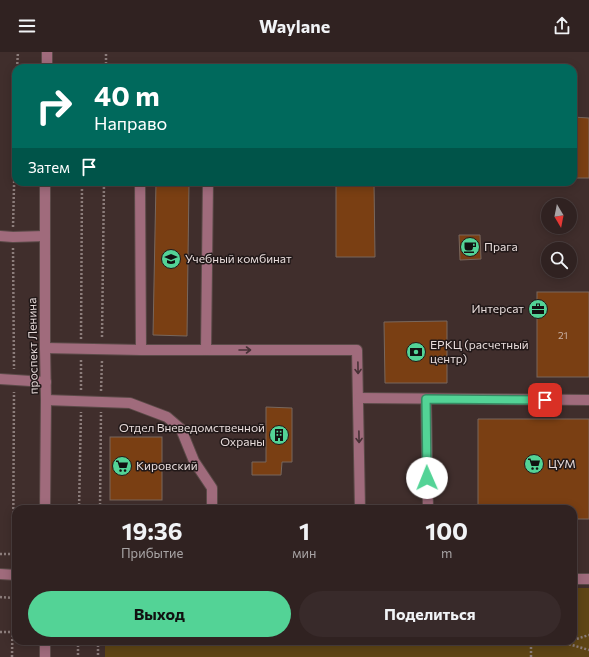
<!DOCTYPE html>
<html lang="ru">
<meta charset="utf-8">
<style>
body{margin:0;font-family:Commissioner,sans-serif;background:#382a2a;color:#f1f3f6;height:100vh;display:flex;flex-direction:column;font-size:15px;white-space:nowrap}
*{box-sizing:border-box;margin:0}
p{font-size:13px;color:#a8a4a5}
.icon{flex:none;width:22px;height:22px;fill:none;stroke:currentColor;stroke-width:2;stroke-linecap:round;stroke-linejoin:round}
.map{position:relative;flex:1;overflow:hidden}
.sheet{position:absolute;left:12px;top:453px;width:565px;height:140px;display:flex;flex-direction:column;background:#302221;border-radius:12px;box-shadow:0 2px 10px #0003,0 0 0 1px #4b3f3f}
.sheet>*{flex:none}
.top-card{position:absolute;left:12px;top:12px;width:565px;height:122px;border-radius:12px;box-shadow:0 2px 10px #0003,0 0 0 1px #4b3f3f;background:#00695c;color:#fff;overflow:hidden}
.needle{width:26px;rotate:170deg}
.tools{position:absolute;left:541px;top:146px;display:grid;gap:8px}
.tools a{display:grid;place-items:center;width:36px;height:36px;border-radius:50%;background:#302221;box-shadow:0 2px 10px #0003,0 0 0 1px #4b3f3f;font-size:20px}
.pin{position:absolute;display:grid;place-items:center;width:34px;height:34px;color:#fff;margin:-17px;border-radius:8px;box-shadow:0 2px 6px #0006}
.me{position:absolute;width:44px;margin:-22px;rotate:359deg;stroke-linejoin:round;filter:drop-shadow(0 0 3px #0008)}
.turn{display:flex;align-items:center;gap:14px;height:84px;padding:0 16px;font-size:18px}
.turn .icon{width:52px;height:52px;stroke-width:2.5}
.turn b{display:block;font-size:28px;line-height:34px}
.then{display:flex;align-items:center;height:38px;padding:0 16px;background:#0003;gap:8px;font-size:15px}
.eta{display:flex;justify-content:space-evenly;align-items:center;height:68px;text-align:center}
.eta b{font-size:24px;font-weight:700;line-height:28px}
.button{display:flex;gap:8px;margin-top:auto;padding:8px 16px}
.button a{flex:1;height:46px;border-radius:24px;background:#53d396;color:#111;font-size:16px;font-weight:700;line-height:46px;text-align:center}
.button a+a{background:#382a2a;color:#f1f3f6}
header{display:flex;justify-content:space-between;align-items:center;height:52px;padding:0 16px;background:#302221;font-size:18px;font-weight:700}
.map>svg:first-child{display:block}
</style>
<header><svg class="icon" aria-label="menu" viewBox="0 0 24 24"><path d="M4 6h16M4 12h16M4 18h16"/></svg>Waylane<svg class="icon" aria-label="share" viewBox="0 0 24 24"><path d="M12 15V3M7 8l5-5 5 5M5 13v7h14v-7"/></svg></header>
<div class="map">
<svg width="589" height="605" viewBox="0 0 589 605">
<rect width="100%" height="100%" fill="#402e2c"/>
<polygon fill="#5e4515" points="573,536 589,536 589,605 105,605 105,589 573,589"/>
<g fill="#7a3f13" stroke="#78675d">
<polygon points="573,65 589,66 589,126 573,126"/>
<polygon points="156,130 189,130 187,284 153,283"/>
<polygon points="336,130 374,130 375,205 336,205"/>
<polygon points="459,183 480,183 481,207 460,208"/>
<rect x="537" y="240" width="52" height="85"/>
<polygon points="447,269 447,331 385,331 384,270"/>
<polygon points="266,355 292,356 292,410 282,410 281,423 252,423 252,410 266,410"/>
<polygon points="478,367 589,367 589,467 573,467 573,457 478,457"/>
<rect x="110" y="385" width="52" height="63"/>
</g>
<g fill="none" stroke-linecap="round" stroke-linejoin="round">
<defs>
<g id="minor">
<polyline points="47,16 47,0"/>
<polyline points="140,130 141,298"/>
<polyline points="0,184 13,185 45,184"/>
<polyline points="45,296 141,298 357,298 360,457"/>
<polyline points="206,298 208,130"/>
<polyline points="0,327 46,330"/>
<polyline points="359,346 589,348"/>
<polyline points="426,347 428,457"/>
<polyline points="46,348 130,351 167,365 181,377 194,409 212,436 212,457"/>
<polyline points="45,457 46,348 45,296 45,130"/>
<polyline points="0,522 16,523"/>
<polyline points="573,527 589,527"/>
<polyline points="45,605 45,589"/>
</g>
</defs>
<use href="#minor" stroke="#5b4a48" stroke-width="12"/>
<g stroke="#8c7d7b" stroke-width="2.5" stroke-dasharray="2 2" stroke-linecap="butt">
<polyline points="17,16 18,0"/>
<polyline points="106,16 106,0"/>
<polyline points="13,175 16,55"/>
<polyline points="13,196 14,317"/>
<polyline points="102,285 104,130"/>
<polyline points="81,287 82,130"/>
<polyline points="81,308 81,339"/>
<polyline points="101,339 102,308"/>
<polyline points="79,457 81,360"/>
<polyline points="100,457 101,360"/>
<polyline points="0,502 13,502"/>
<polyline points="13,513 14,340"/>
<polyline points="0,545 13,546"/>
<polyline points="0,580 13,580"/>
<polyline points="573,588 589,583"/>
<polyline points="78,589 78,605"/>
<polyline points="98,589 98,605"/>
<polyline points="348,589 412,591 565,591 571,589"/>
<polyline points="565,591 589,598"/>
<polyline points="12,605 13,534"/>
<polyline points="531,605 531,589"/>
</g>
<use href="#minor" stroke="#a06b7c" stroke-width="10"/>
</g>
<defs><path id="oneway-shaft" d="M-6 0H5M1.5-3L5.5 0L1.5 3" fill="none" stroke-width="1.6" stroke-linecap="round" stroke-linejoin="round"/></defs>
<g stroke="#473136">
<use href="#oneway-shaft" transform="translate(245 298)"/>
<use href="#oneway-shaft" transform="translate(358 316) rotate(89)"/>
<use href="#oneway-shaft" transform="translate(359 385) rotate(89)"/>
</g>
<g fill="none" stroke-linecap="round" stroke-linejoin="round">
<defs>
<polyline id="route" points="427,426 426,347 545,348"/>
</defs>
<use href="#route" stroke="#368962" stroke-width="10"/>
<use href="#route" stroke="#53d396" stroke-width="7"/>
</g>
<defs>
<symbol id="cafe-disc" viewBox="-11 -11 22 22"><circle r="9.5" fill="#53d396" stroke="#211818"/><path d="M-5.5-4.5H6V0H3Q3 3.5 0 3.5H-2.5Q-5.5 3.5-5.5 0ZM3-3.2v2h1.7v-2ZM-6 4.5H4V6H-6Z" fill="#111"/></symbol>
<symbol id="university-disc" viewBox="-11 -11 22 22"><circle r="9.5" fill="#53d396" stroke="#211818"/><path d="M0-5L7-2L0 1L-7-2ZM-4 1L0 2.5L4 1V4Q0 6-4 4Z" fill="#111"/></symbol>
<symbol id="office-disc" viewBox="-11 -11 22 22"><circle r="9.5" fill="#53d396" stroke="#211818"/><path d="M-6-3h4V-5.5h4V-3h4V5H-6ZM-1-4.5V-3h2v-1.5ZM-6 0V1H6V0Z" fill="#111"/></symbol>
<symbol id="bank-disc" viewBox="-11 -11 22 22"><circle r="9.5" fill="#53d396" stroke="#211818"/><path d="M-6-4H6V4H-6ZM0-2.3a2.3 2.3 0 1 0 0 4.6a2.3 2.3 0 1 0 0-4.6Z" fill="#111"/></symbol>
<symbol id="building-disc" viewBox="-11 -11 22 22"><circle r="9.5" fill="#53d396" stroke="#211818"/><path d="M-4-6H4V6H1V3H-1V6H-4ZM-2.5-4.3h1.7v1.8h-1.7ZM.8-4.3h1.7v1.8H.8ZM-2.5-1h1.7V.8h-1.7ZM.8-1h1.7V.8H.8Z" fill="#111"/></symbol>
<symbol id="supermarket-disc" viewBox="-11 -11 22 22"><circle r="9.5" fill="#53d396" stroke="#211818"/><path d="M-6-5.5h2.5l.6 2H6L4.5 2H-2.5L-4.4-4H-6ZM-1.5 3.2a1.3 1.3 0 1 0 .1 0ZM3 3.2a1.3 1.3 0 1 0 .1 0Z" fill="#111"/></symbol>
</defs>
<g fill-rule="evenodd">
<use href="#cafe-disc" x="459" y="184" width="22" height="22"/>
<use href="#university-disc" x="160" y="196" width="22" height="22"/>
<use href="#office-disc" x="527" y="246" width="22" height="22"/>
<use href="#bank-disc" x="405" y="289" width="22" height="22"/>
<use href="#building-disc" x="268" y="372" width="22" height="22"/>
<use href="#supermarket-disc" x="523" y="401" width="22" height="22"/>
<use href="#supermarket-disc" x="111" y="403" width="22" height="22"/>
</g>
<g text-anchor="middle" stroke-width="3" stroke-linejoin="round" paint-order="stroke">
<g font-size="10" fill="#ccb4a8">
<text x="563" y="287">21</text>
</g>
<g font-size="12" fill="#e7dbda" stroke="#211818" text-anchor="start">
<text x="484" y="199">Прага</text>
<text x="185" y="211">Учебный комбинат</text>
<text x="524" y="261" text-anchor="end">Интерсат</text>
<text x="430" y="297">ЕРКЦ (расчетный<tspan x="430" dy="14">центр)</tspan></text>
<text x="265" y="380" text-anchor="end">Отдел Вневедомственной<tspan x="265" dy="14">Охраны</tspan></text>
<text x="548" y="416">ЦУМ</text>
<text x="136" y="418">Кировский</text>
</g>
<g font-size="12" fill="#e7dbda" stroke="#211818">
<text transform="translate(33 294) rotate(-91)" y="4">проспект Ленина</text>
</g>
</g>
</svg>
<div class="tools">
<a><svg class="needle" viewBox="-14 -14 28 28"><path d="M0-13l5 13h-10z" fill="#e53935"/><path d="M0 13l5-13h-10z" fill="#a8a4a5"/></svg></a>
<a><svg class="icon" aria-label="search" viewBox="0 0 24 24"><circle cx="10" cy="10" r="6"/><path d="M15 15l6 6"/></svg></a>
</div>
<div class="pin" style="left:545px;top:348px;background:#d93025"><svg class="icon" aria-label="arrive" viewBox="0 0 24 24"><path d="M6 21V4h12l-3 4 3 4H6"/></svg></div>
<svg class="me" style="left:427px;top:426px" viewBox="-20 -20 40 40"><circle r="19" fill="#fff"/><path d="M0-13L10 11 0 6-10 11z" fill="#53d396"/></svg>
<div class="top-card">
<div class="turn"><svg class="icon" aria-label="right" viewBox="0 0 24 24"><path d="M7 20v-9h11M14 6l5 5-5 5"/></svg><div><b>40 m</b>Направо</div></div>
<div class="then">Затем<svg class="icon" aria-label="arrive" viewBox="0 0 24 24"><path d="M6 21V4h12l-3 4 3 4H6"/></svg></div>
</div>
<section class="sheet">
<div class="eta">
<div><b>19:36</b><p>Прибытие</p></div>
<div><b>1</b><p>мин</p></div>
<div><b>100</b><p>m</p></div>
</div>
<div class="button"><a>Выход</a><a>Поделиться</a></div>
</section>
</div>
